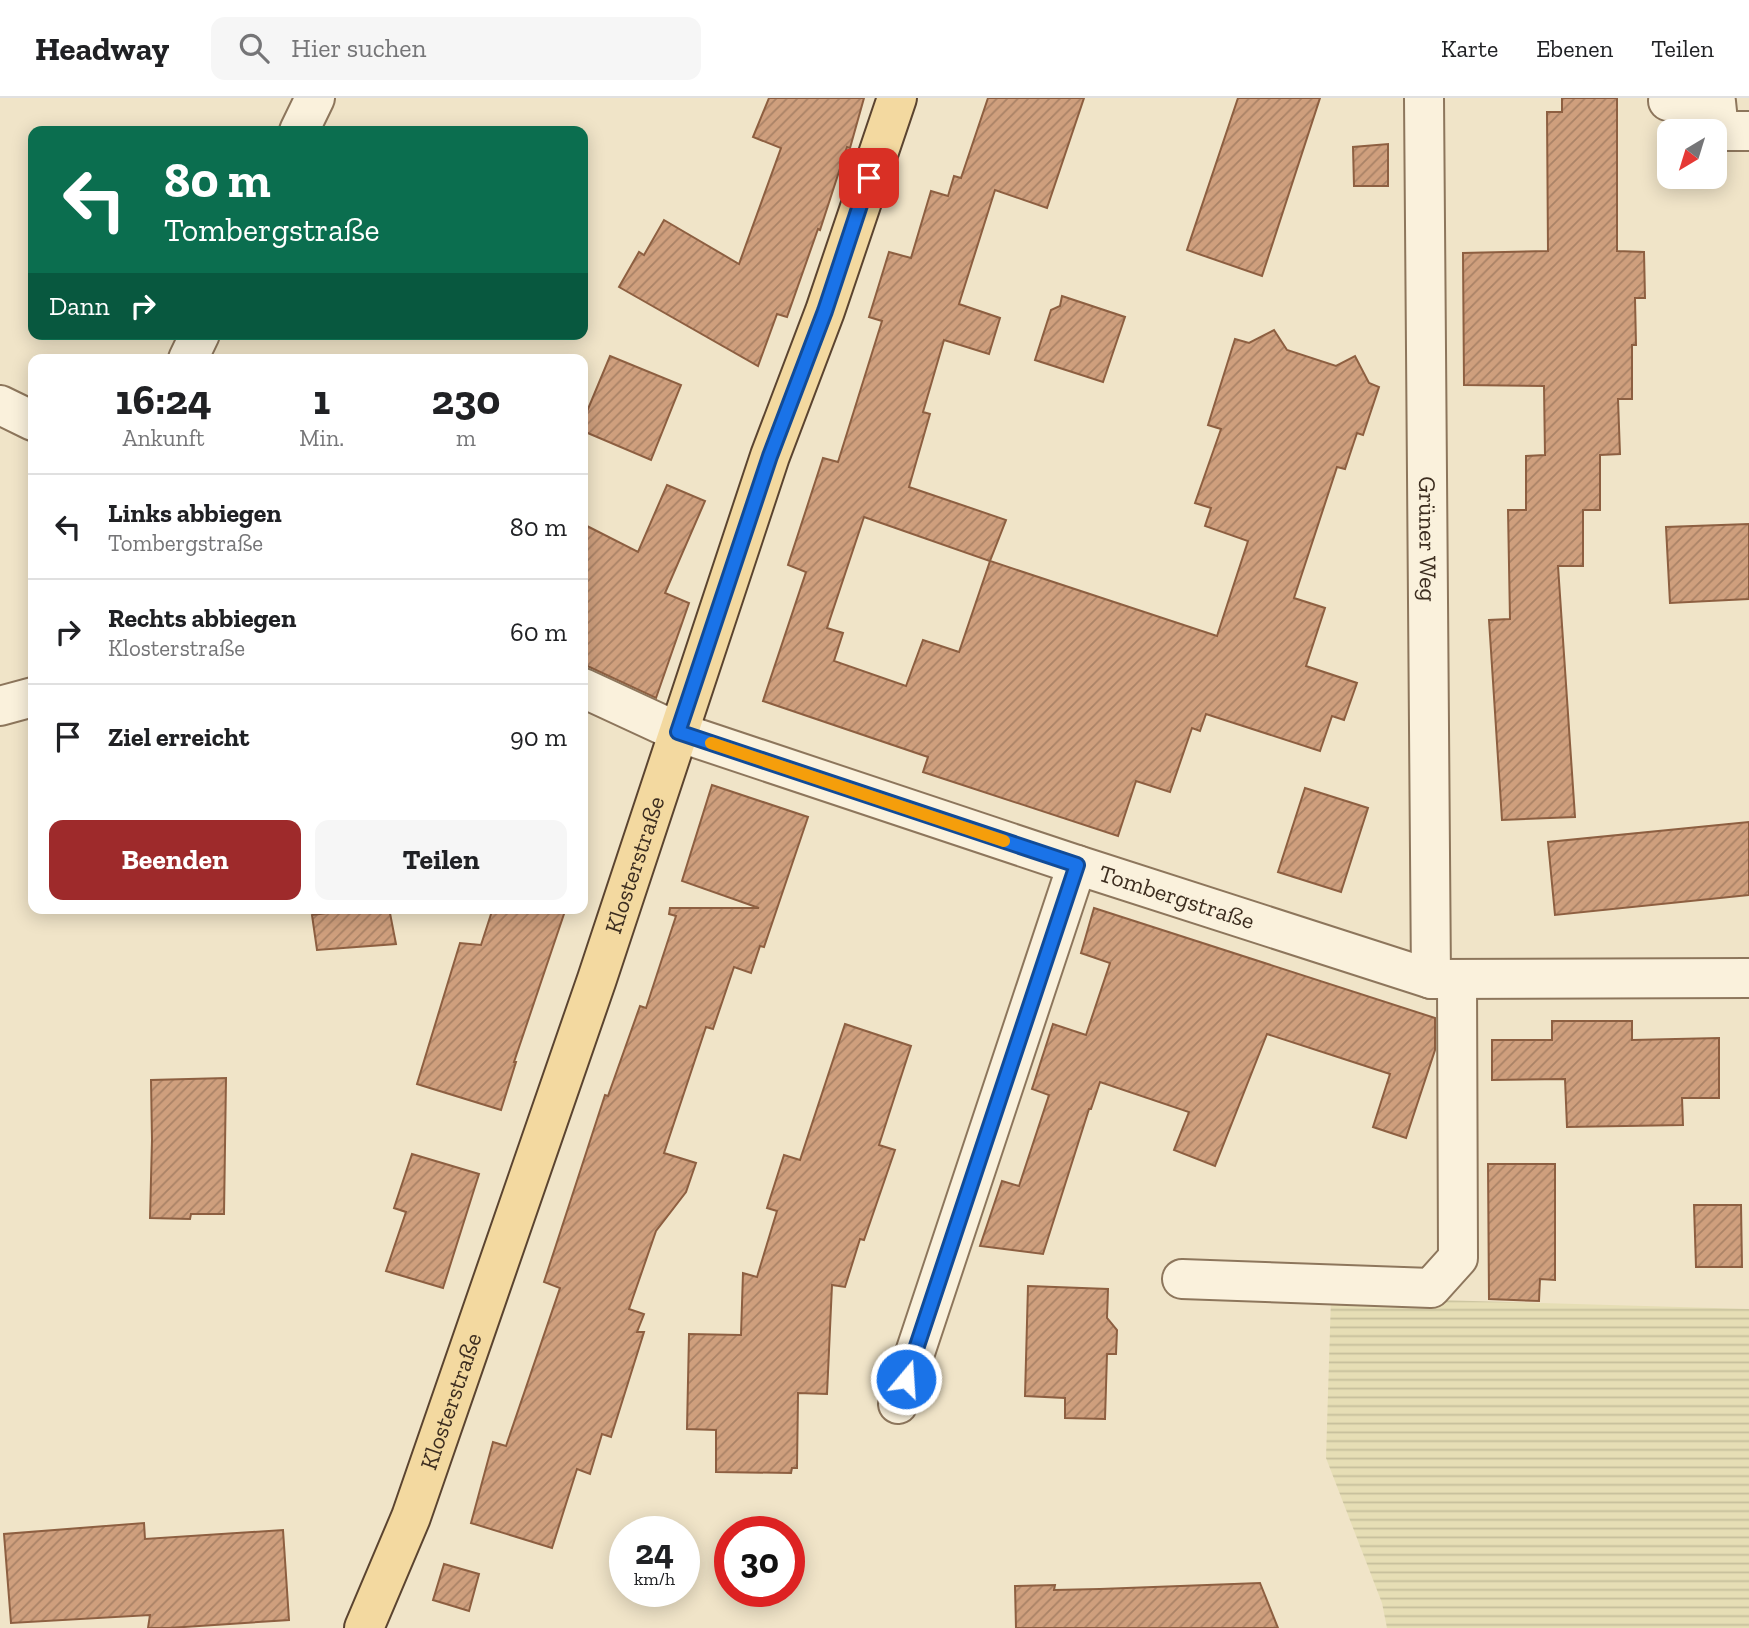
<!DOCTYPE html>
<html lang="de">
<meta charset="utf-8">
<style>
body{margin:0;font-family:"Zilla Slab",serif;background:#f6f6f6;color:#202124;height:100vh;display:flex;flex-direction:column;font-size:26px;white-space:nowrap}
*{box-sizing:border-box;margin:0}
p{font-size:23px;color:#757577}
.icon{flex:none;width:38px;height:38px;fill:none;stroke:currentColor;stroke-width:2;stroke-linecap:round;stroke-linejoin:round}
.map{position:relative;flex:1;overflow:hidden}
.details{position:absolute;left:28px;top:256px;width:560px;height:560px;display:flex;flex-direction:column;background:#fff;border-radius:14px;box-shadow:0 4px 18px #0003}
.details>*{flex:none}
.guide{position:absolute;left:28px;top:28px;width:560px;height:214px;border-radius:14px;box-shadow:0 4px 18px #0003;background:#0b6e4f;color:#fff;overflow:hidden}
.needle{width:46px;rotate:218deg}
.fabs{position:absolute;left:1657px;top:21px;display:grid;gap:14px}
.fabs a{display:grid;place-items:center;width:70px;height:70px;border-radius:14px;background:#fff;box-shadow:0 4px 18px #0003;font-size:35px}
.speed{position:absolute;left:609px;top:1418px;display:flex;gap:14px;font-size:35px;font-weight:700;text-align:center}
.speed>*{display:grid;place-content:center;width:91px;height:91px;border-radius:50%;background:#fff;box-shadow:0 4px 18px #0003;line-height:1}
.speed small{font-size:18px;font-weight:400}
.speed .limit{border:10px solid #d22;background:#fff;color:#111}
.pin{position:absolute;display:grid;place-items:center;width:60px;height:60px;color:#fff;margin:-30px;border-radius:14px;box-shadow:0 4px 10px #0006}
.me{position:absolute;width:77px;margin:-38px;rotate:18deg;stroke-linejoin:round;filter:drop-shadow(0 0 5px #0008)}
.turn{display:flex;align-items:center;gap:24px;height:147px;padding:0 21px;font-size:32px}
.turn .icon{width:91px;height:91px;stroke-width:2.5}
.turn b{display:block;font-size:49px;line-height:60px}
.then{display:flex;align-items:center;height:66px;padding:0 21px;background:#0003;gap:14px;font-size:26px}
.eta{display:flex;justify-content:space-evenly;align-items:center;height:119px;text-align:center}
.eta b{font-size:42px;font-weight:700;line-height:49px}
.cta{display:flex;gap:14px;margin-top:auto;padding:14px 21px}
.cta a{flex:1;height:80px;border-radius:14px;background:#9e2a2b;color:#fff;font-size:28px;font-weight:700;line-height:80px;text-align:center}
.cta a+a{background:#f6f6f6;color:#202124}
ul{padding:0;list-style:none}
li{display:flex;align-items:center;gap:21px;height:105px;padding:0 21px;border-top:2px solid #e0e0e0}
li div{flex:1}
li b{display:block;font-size:26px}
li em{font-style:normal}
header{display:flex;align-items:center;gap:42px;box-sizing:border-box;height:98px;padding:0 35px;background:#fff;border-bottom:2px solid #e0e0e0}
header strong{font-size:33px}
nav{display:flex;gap:38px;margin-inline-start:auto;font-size:24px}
.search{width:490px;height:63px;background:#f6f6f6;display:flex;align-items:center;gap:18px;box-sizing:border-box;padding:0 24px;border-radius:14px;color:#757577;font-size:26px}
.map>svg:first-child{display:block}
</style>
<header>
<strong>Headway</strong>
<div class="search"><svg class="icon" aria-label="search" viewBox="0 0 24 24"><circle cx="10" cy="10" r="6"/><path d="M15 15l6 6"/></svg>Hier suchen</div>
<nav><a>Karte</a><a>Ebenen</a><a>Teilen</a></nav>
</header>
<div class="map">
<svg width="1749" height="1530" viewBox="0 0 1749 1530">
<defs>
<pattern id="farmland-rules" width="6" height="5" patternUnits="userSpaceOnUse" patternTransform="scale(1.75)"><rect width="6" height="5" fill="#e6deb5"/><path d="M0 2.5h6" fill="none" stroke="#c6bf9b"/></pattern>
<pattern id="building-hatch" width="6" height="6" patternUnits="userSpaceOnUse" patternTransform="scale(1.75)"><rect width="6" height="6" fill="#cf9f7d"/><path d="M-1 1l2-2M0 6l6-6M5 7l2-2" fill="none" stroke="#a98266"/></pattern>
</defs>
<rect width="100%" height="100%" fill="#f0e4c8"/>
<polygon fill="url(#farmland-rules)" points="1331,1199 1749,1211 1749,1530 1387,1530 1382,1505 1326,1360"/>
<g fill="url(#building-hatch)" stroke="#8d5f41" stroke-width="2" fill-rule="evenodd">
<polygon points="769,0 864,0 850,50 847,49 820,132 818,131 787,219 777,216 758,268 619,189 639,154 644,157 664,122 739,166 781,50 753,39"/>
<path d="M988,0H1084L1047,110L995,92L959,206L1000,220L989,256L944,242L923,314L930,316L909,389L1006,422L990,463L1217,538L1248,443L1205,428L1211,410L1195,405L1221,331L1208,327L1235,241L1249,245L1274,232L1287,252L1336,268L1355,258L1369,285L1379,289L1363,337L1357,335L1345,371L1337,369L1294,500L1325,510L1306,568L1357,585L1344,622L1332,618L1320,653L1206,616L1200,633L1192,630L1170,694L1136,683L1118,738L923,674L928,659L763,603L806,474L788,467L823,360L838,364L882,223L869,219L889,154L911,160L931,93L948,98L954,78L961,80ZM864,419L990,463L959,554L923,542L906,588L834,563L843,535L827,530Z"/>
<polygon points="1238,0 1320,0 1262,178 1187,152"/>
<polygon points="1562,0 1617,0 1617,153 1644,154 1645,200 1635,200 1636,247 1632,247 1632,301 1618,301 1620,356 1600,357 1600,412 1583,412 1583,468 1558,468 1575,719 1502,722 1489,522 1510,521 1508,412 1526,412 1526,358 1545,357 1544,288 1464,287 1463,155 1548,153 1547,14 1562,14"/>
<polygon points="1388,46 1388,88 1354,88 1353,49"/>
<polygon points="1062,198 1125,219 1103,284 1035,262 1051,212 1060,208"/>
<polygon points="610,258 681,287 651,362 583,333 583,323"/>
<polygon points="667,387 705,403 665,495 689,505 656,600 583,566 583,426 638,454"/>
<polygon points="1749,426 1749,501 1670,505 1666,429"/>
<polygon points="712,687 808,719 764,849 760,848 751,875 734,869 713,931 706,929 664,1055 696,1065 686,1094 656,1133 629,1211 644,1216 637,1234 644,1234 611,1339 602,1336 590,1376 577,1371 552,1450 471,1425 493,1344 506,1348 560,1190 544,1184 605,997 608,998 640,908 646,910 676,818 669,816 670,810 759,810 682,783"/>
<polygon points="1305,690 1368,710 1341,794 1278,774"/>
<polygon points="1749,724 1749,797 1555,817 1548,744"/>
<polygon points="363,810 389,810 396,846 317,852 312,817"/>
<polygon points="493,810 566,810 514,964 516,964 501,1012 417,986 460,845 481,847"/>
<polygon points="1094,810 1435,920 1435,952 1406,1040 1373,1029 1390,976 1267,936 1215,1068 1174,1052 1189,1014 1100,984 1091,1011 1089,1011 1043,1156 980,1148 1002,1083 1019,1088 1049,997 1032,991 1053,926 1086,937 1110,865 1081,855"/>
<polygon points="1552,923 1632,923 1632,942 1719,940 1719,1000 1682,1000 1683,1027 1567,1029 1565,981 1492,982 1492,942 1552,942"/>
<polygon points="845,926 911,948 879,1047 895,1052 864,1142 860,1141 845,1189 832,1187 827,1296 798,1295 797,1370 792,1370 791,1375 716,1374 716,1332 687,1331 689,1236 741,1237 743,1175 757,1179 777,1113 767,1110 784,1057 800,1062"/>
<polygon points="226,980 224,1116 191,1116 190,1121 150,1120 152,1042 151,982"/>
<polygon points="412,1056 479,1076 443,1190 386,1173 406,1114 394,1110"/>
<polygon points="1488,1066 1555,1066 1555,1182 1540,1181 1539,1203 1489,1201"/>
<polygon points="1694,1107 1741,1107 1742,1169 1696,1169"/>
<polygon points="1028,1188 1108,1191 1107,1220 1117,1232 1116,1256 1107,1256 1105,1321 1065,1320 1065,1300 1025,1298"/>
<polygon points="144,1425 145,1441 283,1432 289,1522 169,1530 148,1530 150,1517 11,1525 4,1436"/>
<polygon points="444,1466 479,1476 469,1513 433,1502"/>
<polygon points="1260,1485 1278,1530 1016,1530 1015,1488 1055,1487 1054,1492 1100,1491"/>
</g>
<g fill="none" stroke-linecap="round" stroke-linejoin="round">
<defs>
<g id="minor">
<path id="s1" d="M1424,0L1431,881"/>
<polyline points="1668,3 1716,4 1719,33 1749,33"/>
<polyline points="299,33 315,0"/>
<polyline points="188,261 200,236"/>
<polyline points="0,307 33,323"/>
<path id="s2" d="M583,590L678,634L1077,767L1431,881L1749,880"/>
<polyline points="0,608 33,599"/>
<polyline points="1182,1181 1431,1190 1458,1160 1457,881"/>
<polyline points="898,1306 1077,767"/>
</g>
<g id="major">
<path id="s3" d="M364,1530L411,1419L597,881L770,358L825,213L897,0"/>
</g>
</defs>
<use href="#minor" stroke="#8d765c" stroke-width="42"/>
<use href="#major" stroke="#5b4430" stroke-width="42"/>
<use href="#minor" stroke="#faf1dc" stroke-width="38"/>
<use href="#major" stroke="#f3d9a0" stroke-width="38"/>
</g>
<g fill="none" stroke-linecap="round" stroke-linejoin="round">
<defs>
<polyline id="route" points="869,80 825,213 770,358 678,634 1077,767 906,1281"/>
</defs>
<use href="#route" stroke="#114b97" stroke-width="18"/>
<use href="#route" stroke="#1a73e8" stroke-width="12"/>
<polyline stroke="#f59e0b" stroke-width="12" points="711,645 1004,743"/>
</g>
<g text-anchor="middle" stroke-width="5" stroke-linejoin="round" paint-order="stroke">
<g font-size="24" fill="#3d2e20" stroke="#f7eed8">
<text dy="8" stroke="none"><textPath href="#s1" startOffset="441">Grüner Weg</textPath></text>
<text dy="8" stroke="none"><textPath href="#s3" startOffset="810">Klosterstraße</textPath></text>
<text dy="8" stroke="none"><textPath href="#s2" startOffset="630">Tombergstraße</textPath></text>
<text dy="8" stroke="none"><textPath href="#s3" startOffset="243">Klosterstraße</textPath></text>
</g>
</g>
</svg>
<div class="fabs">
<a><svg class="needle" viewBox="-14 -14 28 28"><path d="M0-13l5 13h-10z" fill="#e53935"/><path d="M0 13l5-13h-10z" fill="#757577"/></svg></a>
</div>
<div class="speed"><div>24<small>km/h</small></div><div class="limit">30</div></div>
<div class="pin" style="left:869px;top:80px;background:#d93025"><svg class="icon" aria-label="arrive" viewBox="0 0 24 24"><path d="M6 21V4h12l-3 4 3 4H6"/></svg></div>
<svg class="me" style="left:906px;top:1281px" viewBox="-20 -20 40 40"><circle r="17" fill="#1a73e8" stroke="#fff" stroke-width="3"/><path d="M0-11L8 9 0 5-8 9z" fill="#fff"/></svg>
<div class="guide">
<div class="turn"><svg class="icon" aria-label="left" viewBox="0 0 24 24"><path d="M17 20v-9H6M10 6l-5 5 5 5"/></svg><div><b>80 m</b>Tombergstraße</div></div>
<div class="then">Dann<svg class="icon" aria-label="right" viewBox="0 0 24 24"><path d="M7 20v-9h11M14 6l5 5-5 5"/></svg></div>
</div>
<section class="details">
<div class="eta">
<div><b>16:24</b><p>Ankunft</p></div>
<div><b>1</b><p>Min.</p></div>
<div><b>230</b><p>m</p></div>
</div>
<ul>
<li><svg class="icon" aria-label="left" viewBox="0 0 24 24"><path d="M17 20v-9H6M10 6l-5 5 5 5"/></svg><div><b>Links abbiegen</b><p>Tombergstraße</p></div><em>80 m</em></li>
<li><svg class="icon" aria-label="right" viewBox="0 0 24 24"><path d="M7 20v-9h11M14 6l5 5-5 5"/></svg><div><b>Rechts abbiegen</b><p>Klosterstraße</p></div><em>60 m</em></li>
<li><svg class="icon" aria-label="arrive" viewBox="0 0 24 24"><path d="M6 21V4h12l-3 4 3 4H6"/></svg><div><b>Ziel erreicht</b></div><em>90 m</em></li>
</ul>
<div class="cta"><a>Beenden</a><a>Teilen</a></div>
</section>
</div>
